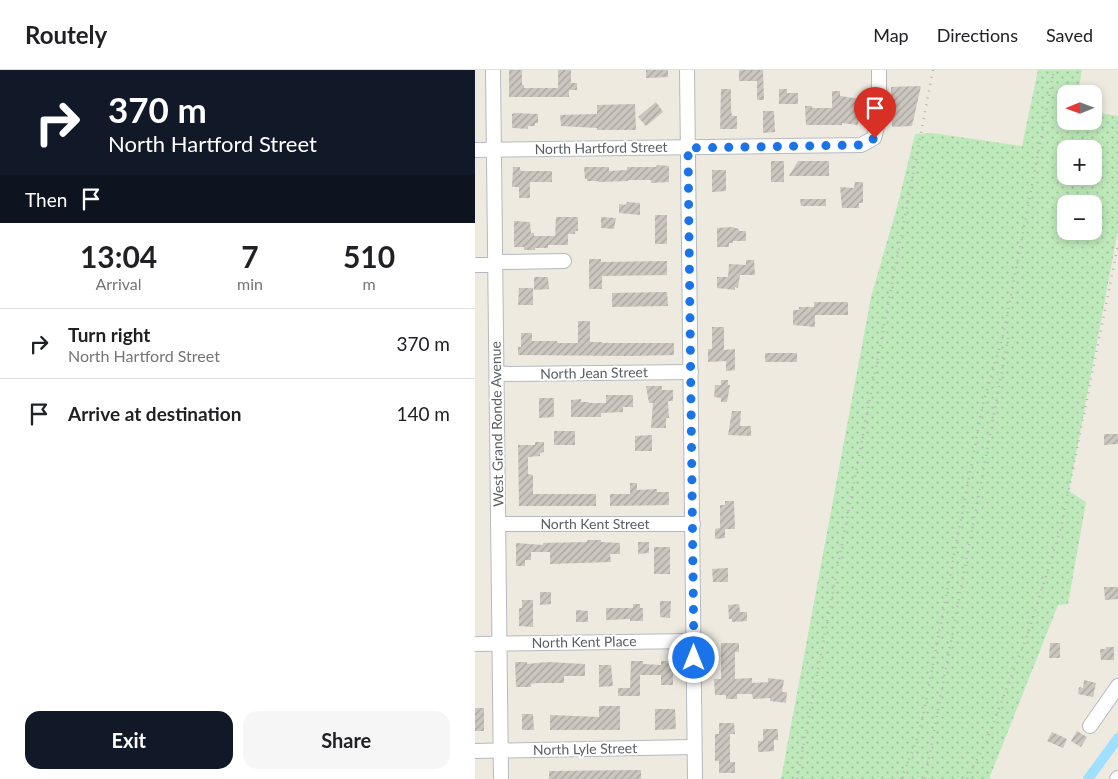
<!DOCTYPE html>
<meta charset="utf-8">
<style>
body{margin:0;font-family:Lato,sans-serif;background:#f6f6f6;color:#202124;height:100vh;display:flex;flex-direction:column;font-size:19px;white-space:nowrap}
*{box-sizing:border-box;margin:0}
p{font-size:16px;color:#757577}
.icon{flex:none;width:28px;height:28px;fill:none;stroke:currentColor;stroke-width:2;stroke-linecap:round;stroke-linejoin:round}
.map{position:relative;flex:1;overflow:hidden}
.sheet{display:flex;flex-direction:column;background:#fff;width:475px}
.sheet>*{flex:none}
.hud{background:#111827;color:#fff;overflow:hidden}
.needle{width:32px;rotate:269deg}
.controls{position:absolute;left:582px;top:15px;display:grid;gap:10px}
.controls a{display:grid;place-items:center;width:45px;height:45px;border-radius:10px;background:#fff;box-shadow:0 2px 8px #0003;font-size:25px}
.pin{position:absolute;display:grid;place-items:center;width:42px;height:42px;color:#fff;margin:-51px -21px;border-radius:50% 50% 50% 0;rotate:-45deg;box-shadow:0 0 5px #0007}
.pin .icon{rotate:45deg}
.me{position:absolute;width:55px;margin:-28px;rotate:0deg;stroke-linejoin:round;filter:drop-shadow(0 0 4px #0008)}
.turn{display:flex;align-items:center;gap:18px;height:105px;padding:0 25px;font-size:22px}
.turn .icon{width:65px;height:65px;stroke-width:2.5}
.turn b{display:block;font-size:35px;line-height:42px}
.then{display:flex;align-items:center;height:48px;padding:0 25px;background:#0003;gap:10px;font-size:19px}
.eta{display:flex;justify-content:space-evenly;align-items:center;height:85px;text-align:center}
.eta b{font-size:30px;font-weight:700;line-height:35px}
.action{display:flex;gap:10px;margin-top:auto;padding:10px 25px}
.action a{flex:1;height:58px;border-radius:15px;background:#111827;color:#fff;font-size:20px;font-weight:700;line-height:58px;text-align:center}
.action a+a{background:#f6f6f6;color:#202124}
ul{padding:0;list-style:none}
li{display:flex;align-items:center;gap:15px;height:70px;padding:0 25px;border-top:1px solid #e0e0e0}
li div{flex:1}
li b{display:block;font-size:19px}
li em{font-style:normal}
header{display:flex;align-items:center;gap:30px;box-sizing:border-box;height:70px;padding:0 25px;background:#fff;border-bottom:1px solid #e0e0e0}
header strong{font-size:24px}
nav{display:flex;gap:28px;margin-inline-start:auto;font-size:18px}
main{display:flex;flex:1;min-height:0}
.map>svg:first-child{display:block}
</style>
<header>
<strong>Routely</strong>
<nav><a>Map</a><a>Directions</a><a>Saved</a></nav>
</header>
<main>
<section class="sheet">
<div class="hud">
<div class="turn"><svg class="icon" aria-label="right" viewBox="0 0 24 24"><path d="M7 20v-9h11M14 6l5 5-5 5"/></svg><div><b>370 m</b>North Hartford Street</div></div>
<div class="then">Then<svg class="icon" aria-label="arrive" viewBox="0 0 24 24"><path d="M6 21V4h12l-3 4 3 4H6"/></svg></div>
</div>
<div class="eta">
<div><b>13:04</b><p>Arrival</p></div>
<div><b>7</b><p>min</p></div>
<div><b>510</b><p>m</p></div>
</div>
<ul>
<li><svg class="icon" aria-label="right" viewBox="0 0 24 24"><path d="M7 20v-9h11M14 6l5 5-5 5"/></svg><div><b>Turn right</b><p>North Hartford Street</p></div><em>370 m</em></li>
<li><svg class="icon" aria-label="arrive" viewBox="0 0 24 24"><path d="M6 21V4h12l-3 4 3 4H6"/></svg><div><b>Arrive at destination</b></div><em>140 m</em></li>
</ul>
<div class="action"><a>Exit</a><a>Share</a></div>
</section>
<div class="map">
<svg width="643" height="709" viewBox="0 0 643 709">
<defs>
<pattern id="grass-dots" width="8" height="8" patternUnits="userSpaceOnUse" patternTransform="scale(1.25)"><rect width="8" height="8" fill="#bee9ba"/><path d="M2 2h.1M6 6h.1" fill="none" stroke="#9dc09b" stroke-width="1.8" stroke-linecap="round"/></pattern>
<pattern id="building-hatch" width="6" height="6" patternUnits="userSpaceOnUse" patternTransform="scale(1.25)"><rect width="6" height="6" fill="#cbc7bf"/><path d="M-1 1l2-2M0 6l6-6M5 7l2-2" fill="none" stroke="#a8a59f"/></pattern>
</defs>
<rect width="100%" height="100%" fill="#eeeae0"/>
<path fill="url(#grass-dots)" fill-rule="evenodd" d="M563,0H607L603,24H591V51H619V42L643,46V160L594,421L611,432L593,534L583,535L514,709H306L396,227L422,137L440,64L457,63L547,76ZM591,79H619V106H591ZM591,134H619V161H591Z"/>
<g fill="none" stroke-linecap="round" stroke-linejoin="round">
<polyline stroke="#9fdfff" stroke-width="10" points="613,709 643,668"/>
</g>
<g fill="url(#building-hatch)">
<polygon points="34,0 47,0 47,15 49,15 49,18 83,18 83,0 96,0 96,13 102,13 102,20 94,20 94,27 34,27"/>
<polygon points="171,0 193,0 193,7 171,8"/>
<polygon points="264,0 288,0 289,30 282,30 282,11 264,11"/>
<polygon points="446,16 437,56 417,57 416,17"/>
<polygon points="246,19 256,19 256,39 257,46 262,46 262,59 245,59"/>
<polygon points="304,19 312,19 312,23 323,23 323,34 304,34"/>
<polygon points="357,21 365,21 365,26 386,29 383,55 367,53 367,55 331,55 330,36 337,36 337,38 357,38"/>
<polygon points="181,32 188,42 171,56 163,47"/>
<polygon points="160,34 161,60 122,60 122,58 86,56 85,45 122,44 122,35"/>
<polygon points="288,41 299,41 300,62 288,63"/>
<polygon points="40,43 63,44 63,53 60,53 60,56 53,56 53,59 37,58 37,44"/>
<rect x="296" y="91" width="13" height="21"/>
<polygon points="323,91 354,91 354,106 314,106"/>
<polygon points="182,95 194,96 194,112 176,113 176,110 153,110 153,111 123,112 123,111 112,111 112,109 110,109 109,97 134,97 134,101 152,100 152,97 181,97"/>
<polygon points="38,97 45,97 45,100 48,101 77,101 77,112 55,112 55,128 44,128 44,117 37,117"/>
<polygon points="237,100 251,100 251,121 237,122"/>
<polygon points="380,112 388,112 388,133 384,133 384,138 367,138 365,117 379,118"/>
<polygon points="325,129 351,129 351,136 326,136"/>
<polygon points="152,132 165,133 165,145 144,143 144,134 151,135"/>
<rect x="180" y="145" width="12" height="29"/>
<polygon points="81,147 103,147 103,161 100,161 100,164 93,164 93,175 73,175 73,178 60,178 60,180 49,180 49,177 39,177 39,151 55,152 56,163 59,163 59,166 80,166"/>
<polygon points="126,147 141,148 139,159 126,158"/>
<polygon points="257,157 264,159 264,161 271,161 271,171 258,171 258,173 254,173 254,177 242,177 242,158"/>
<polygon points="114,189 126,189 126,192 192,191 192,205 127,206 127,219 114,219"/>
<polygon points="271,190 279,190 280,205 265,205 263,218 260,217 260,220 242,218 242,207 253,207 254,194 271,195"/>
<polygon points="59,207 73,207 74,219 59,220"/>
<polygon points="44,218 58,218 58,235 43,235"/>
<polygon points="192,222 193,236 137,237 137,223"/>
<polygon points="339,232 373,232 373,245 340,245 340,257 318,255 318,240 324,240 324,237 339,237"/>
<polygon points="103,251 115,251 115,272 127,272 127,273 199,273 199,285 155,286 43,285 43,277 46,277 46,263 57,263 57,271 82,271 83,273 103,273"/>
<polygon points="237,257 249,257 249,280 260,279 260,300 251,301 251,291 233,292 233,279 237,279"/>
<rect x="290" y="283" width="32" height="9"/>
<polygon points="246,310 253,310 253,315 255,315 252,332 246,332 246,328 239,327 240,315 246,315"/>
<polygon points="171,316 187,316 187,320 198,320 198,331 193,331 194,348 191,348 191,358 176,358 178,333 174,333"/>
<polygon points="131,325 158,325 158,337 148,337 148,342 126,343 126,347 96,347 96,330 106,329 106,332 114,332 114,333 131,333"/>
<polygon points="64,328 79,328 79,347 64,348"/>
<polygon points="257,341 266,341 265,356 276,356 276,366 253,365"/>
<rect x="79" y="361" width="21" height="14"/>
<polygon points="629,364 643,364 643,374 629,375"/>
<polygon points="177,365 177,381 160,381 160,366"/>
<polygon points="60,372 69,372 69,382 65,383 65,386 53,387 53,404 58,405 58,424 121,424 121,436 44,436 43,375 60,375"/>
<polygon points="155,413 162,413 162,420 182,419 182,422 194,422 194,435 135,436 135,424 155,424"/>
<polygon points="250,431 259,431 260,459 250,459 250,468 240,469 240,459 245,458 245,435 250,435"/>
<polygon points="112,470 126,470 126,472 145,473 145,484 135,484 136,492 75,494 75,482 56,482 56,490 50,490 50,496 41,496 41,473 68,475 68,473 112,472"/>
<polygon points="163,472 174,472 174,483 163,484"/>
<rect x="179" y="477" width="16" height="27"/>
<polygon points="253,498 253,512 238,512 237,499"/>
<polygon points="629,517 643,517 643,529 630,530"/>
<polygon points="65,522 76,522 76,534 65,535"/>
<polygon points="47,530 58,530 58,557 44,556 44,538 47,538"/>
<polygon points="185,531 196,531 195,548 185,547"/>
<polygon points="158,534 165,534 165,538 168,538 168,551 155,551 155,549 131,550 131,538 158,538"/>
<polygon points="264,534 265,542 272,542 272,551 257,552 257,549 254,549 253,535"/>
<polygon points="101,540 113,541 113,552 101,552"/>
<polygon points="246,573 264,573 264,582 260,582 260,609 277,608 277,613 293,612 293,608 309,610 307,622 312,622 311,633 295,631 295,628 278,629 277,624 262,624 262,629 251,629 251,625 240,625 239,609 246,609"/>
<polygon points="575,573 585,573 585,588 574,588"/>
<polygon points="631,577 639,577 639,590 626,590 625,579 631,579"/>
<polygon points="156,591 168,591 168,594 186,595 186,591 198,591 198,615 186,615 186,605 165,605 165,626 143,626 143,618 155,618"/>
<polygon points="40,592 52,592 52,594 73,592 110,594 110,606 89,606 89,613 62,613 56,614 56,617 41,617"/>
<polygon points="124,595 136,595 138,616 124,617"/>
<polygon points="609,610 621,613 618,627 603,624 604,617 608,618"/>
<polygon points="124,636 145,636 145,660 75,660 75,645 124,647"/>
<rect x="0" y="638" width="9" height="23"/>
<polygon points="180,639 200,639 201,659 180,660"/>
<polygon points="47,644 58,644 59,660 47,660"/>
<polygon points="244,653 259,653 260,664 255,664 255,692 260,692 260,703 244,703 244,691 240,691 240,664 244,664"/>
<polygon points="288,659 303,659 303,670 299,670 299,681 283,682 283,671 288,671"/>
<polygon points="602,661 612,667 606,677 596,671"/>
<polygon points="577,662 592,669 588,678 572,671"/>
<polygon points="166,700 166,709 74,709 74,701"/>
</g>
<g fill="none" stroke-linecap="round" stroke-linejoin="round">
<defs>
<g id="minor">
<polyline points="18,0 26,709"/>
<polyline points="212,0 220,709"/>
<polyline points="0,80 386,75 399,68 404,49 404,0"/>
<polyline points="0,195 13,195 27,192 89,191"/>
<polyline points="22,304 216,302"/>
<polyline points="23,454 218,454"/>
<polyline points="0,574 219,571"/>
<polyline points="615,656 643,616"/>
<polyline points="0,681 219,677"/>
<polyline points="642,709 643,708"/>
</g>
</defs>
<use href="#minor" stroke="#b6babf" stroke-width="16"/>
<use href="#minor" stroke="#fff" stroke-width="14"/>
<g stroke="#b3b4b4" stroke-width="2.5" stroke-dasharray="1 6" stroke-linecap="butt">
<polyline points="322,709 458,0"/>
<polyline points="426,709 441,672 448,646 508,334 529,262 579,0"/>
<polyline points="450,709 534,264"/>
<polyline points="492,709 511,672 552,566 586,458 643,175"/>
</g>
</g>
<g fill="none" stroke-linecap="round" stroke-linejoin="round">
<polyline stroke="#1a73e8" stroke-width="9" stroke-dasharray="0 16.2" points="219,588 213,78 386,75 400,68"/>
</g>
<g text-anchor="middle" stroke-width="4" stroke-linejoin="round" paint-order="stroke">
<g font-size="14" fill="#595f63" stroke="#fff">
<text transform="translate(126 78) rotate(-1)" y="5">North Hartford Street</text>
<text transform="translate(119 303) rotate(-1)" y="5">North Jean Street</text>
<text transform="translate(22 354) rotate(-91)" y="5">West Grand Ronde Avenue</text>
<text x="120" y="459">North Kent Street</text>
<text transform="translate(109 572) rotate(-1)" y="5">North Kent Place</text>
<text transform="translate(110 679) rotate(-1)" y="5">North Lyle Street</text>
</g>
</g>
</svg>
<div class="controls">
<a><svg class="needle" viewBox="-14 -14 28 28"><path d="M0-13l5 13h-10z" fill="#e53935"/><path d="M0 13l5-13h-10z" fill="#757577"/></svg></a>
<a>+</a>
<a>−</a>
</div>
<div class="pin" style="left:400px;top:68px;background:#d93025"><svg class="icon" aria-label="arrive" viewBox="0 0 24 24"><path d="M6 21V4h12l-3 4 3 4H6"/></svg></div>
<svg class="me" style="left:219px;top:588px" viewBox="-20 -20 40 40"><circle r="17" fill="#1a73e8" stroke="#fff" stroke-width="3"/><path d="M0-11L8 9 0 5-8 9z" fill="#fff"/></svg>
</div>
</main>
